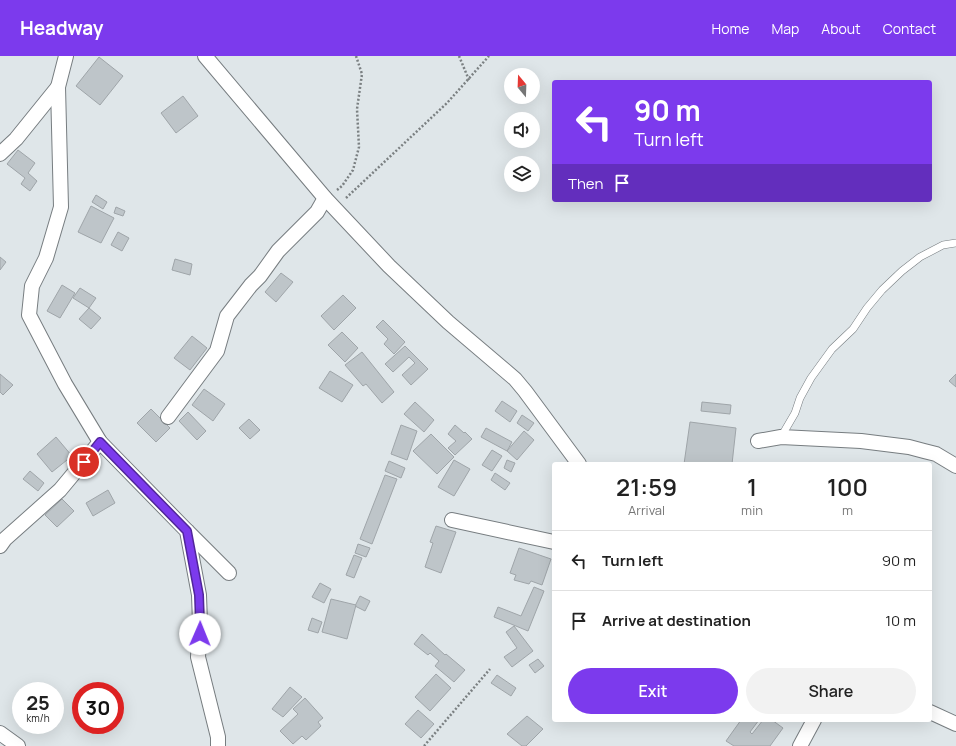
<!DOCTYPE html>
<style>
body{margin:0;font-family:Manrope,sans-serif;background:#f2f2f2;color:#222;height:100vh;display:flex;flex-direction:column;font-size:15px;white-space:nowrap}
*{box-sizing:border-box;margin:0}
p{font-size:13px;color:#767676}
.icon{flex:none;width:22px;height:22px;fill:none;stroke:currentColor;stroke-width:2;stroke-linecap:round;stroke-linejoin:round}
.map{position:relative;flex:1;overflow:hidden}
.side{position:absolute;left:552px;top:406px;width:380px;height:260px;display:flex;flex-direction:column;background:#fff;border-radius:4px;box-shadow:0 4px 16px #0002}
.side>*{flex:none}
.guide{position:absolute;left:552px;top:24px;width:380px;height:122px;border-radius:4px;box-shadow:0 4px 16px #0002;background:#7c3aed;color:#fff;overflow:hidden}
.needle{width:26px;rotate:341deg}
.buttons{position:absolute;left:504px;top:12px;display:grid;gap:8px}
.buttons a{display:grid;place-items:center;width:36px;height:36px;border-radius:50%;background:#fff;box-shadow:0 4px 16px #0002;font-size:20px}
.speed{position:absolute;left:12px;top:626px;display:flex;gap:8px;font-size:20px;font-weight:700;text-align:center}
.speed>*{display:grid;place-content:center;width:52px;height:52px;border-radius:50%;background:#fff;box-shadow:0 4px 16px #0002;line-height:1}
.speed small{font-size:10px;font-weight:400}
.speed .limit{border:6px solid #d22;background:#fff;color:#111}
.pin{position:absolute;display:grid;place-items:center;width:34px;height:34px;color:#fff;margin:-17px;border:2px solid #fff;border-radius:50%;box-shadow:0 1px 4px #0007}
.me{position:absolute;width:44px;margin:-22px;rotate:1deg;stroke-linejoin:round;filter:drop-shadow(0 0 3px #0008)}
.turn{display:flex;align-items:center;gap:14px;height:84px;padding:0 16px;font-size:18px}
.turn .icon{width:52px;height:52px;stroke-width:2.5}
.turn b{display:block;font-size:28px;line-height:34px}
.then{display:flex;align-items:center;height:38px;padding:0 16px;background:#0003;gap:8px;font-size:15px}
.eta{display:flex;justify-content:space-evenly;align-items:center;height:68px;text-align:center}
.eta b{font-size:24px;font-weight:600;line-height:28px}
.primary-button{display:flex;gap:8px;margin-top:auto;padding:8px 16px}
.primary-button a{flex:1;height:46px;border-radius:24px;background:#7c3aed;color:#fff;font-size:16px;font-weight:600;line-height:46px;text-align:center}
.primary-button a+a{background:#f2f2f2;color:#222}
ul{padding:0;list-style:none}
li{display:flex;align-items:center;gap:12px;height:60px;padding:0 16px;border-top:1px solid #e0e0e0}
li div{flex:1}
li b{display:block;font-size:15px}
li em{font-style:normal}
header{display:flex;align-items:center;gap:24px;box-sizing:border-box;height:56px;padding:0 20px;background:#7c3aed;color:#fff}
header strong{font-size:19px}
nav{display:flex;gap:22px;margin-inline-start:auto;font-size:14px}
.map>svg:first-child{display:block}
</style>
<header>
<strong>Headway</strong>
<nav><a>Home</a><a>Map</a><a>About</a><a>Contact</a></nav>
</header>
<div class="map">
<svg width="956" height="690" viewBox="0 0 956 690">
<rect width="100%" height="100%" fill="#dfe6e9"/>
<g fill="#bec5c9" stroke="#9fa5a9">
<polygon points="99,1 123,20 100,49 76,30"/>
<polygon points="183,40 198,60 176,77 161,57"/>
<polygon points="18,94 35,107 28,117 37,125 30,135 21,128 25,122 7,108"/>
<polygon points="96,139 107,146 103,153 92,146"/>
<polygon points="91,150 114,162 101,187 78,176"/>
<polygon points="116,151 125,155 123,160 114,157"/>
<polygon points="118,176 129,182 122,195 111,189"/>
<polygon points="0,201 6,206 0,214"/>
<polygon points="175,203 192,208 190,219 172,214"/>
<polygon points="281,217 293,226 276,246 265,236"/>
<polygon points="62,229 75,237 60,262 47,255"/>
<polygon points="80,232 96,242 89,252 73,242"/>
<polygon points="343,239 356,252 334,274 321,260"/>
<polygon points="89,252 101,262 91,273 79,263"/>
<polygon points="383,264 405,286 394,298 384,288 388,283 376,271"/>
<polygon points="342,276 358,292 345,306 328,289"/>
<polygon points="192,280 207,292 190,314 174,302"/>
<polygon points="405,290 428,313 411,329 402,319 415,307 409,301 393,316 385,308"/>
<polygon points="362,296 394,336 382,347 366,328 363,330 345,309"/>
<polygon points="330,315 353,329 342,346 319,332"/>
<polygon points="0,318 13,329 3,339 0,336"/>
<polygon points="956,318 956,331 949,325"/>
<polygon points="204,333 225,348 213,365 192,349"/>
<polygon points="502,345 517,355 510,366 495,355"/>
<polygon points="415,346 434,364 424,376 404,358"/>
<polygon points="702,346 731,349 730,358 701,355"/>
<polygon points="151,353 170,372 156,386 137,367"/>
<polygon points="188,356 206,375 197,384 179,365"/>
<polygon points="522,359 534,367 528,375 517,367"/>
<polygon points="249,363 260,374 250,383 239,372"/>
<polygon points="690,366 736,372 732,408 684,408"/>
<polygon points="401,369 417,375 407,404 391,398"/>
<polygon points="455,369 464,377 465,376 472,383 455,399 448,392 456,385 448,378"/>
<polygon points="486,372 512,386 507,395 481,381"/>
<polygon points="524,375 534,384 517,404 507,395"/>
<polygon points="431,378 454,401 437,418 413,395"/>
<polygon points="56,381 72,400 52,416 37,398"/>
<polygon points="492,394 502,400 492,415 482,409"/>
<polygon points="454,404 470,413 454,440 438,431"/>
<polygon points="507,404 515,407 511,416 504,412"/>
<polygon points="389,405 405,412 401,422 385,415"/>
<polygon points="30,415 44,427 38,435 23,423"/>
<polygon points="495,417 510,427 505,434 491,424"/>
<polygon points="385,419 397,423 372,488 360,483"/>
<polygon points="108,434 115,447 93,460 86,447"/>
<polygon points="62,443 74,455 57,471 45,459"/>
<polygon points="436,470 456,476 441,517 425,511 433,487 430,486"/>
<polygon points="358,488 370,492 366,501 355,497"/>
<polygon points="519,492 551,503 542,529 531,525 529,528 514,524 516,519 510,517"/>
<polygon points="354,499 362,502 354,522 346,519"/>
<polygon points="320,527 331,533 324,547 312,541"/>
<polygon points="534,531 544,535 528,575 494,561 498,551 521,560"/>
<polygon points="360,540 370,545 365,555 355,550"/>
<polygon points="331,543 356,549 347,583 322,576"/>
<polygon points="312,562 322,566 318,577 308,574"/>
<polygon points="514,570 533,595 512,611 504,601 517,592 506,576"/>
<polygon points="422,578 445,599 446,598 465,614 454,626 435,610 439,605 430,597 428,599 414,588"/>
<polygon points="538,603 544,610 535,617 529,609"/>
<polygon points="436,618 451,632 430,655 415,641"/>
<polygon points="497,619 516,632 511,640 491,627"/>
<polygon points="290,631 302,641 283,661 272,653"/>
<polygon points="305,642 323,662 318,666 321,670 306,684 302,680 293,688 280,675 298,658 293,653"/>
<polygon points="418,654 434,668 421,682 405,668"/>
<polygon points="527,660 543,673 526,690 522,690 507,678"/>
<polygon points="741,664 759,664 750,676 752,678 763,664 772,664 783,672 770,690 734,690 726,685"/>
</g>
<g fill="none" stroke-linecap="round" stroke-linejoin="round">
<defs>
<polyline id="lane" points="781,381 795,357 800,342 811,322 832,293 853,273 867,252 882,234 902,215 920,201 943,189 956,187"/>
<g id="street">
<polyline points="66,0 58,31 61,151 46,202 32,230 29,259 65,328 100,386 187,475 199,539 200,567 198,601 218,681 218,690"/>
<polyline points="205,0 325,142 389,210 448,266 515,323 525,335 579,408"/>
<polyline points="0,98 16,83 58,31"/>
<polyline points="168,361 217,295 227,260 251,229 260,220 278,195 317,156 325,142"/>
<polyline points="758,385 781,381 861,385 909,391 924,395 936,398 956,410"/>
<polyline points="452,464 554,486"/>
<polyline points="187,475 229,517"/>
<polyline points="0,490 5,483 60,434 100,386"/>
<polyline points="930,656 956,668"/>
<polyline points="0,677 18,690"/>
<polyline points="800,690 814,664"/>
</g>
</defs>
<use href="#lane" stroke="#777d80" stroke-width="8"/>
<use href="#street" stroke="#777d80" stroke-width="16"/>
<g stroke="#7b8082" stroke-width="2.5" stroke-dasharray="2 2" stroke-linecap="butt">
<polyline points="459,0 469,24"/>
<polyline points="337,134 342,130 353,114 359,91 357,53 362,18 356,0"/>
<polyline points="346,142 447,47 489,0"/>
<polyline points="424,690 490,613"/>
</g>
<use href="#lane" stroke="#fff" stroke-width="7"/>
<use href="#street" stroke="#fff" stroke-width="14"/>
</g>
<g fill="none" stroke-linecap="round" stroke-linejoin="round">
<defs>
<polyline id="route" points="84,406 100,386 187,475 199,539 200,567 200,578"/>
</defs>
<use href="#route" stroke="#51269a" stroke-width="10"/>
<use href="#route" stroke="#7c3aed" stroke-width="7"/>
</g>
</svg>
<div class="buttons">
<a><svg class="needle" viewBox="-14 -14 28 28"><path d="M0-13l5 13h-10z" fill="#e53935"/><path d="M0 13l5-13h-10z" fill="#767676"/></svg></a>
<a><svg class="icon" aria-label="sound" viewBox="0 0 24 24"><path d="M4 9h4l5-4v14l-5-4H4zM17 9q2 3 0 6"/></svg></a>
<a><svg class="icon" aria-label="layers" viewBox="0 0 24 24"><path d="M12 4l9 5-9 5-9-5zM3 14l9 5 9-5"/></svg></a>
</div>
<div class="speed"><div>25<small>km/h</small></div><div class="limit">30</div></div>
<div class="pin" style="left:84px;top:406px;background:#d93025"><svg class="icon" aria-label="arrive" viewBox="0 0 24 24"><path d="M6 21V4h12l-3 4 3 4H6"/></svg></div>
<svg class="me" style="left:200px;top:578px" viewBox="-20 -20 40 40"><circle r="19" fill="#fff"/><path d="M0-13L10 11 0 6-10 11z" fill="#7c3aed"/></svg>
<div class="guide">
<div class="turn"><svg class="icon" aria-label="left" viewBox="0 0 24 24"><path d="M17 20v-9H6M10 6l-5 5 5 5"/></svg><div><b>90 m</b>Turn left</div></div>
<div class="then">Then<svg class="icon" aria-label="arrive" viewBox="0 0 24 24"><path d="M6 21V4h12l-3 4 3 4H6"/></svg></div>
</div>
<section class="side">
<div class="eta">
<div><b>21:59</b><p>Arrival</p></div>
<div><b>1</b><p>min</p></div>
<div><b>100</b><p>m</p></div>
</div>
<ul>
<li><svg class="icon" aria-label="left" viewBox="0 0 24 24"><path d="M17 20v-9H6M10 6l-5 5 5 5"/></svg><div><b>Turn left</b></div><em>90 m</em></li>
<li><svg class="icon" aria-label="arrive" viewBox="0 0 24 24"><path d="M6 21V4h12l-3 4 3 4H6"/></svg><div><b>Arrive at destination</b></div><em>10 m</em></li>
</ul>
<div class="primary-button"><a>Exit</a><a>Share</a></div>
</section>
</div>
